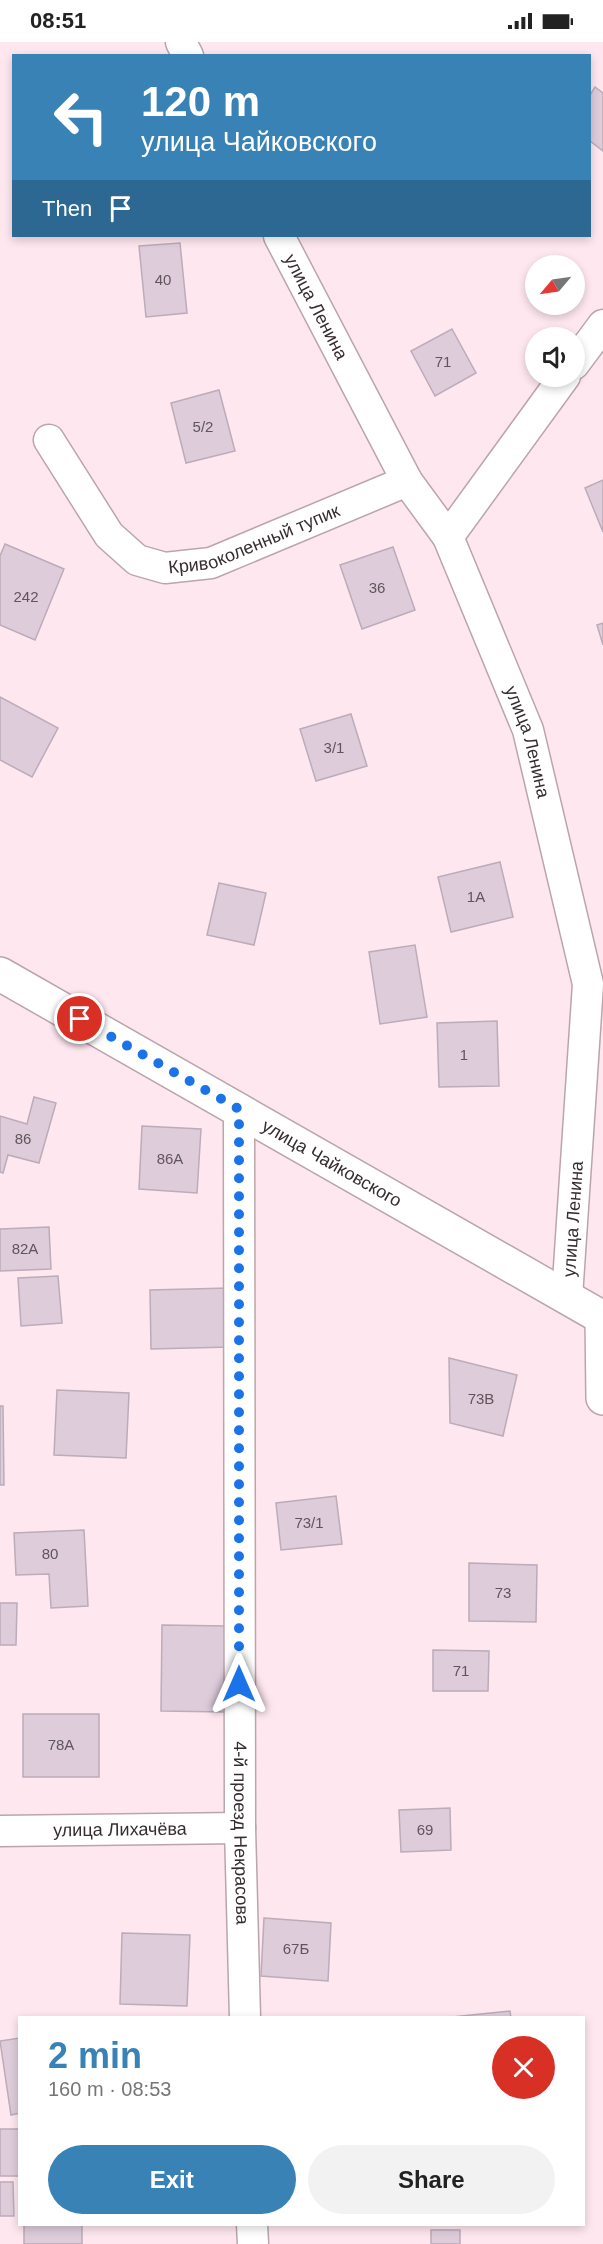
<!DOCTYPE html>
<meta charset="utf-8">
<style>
body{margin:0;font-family:Helvetica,sans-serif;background:#f2f2f2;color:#222;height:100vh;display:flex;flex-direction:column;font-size:22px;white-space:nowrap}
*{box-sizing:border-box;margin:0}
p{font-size:20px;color:#767676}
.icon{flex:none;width:33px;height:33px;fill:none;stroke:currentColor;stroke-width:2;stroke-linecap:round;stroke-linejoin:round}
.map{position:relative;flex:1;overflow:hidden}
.sheet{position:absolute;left:18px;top:1974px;width:567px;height:210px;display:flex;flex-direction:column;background:#fff;border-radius:0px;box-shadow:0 3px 9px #0003}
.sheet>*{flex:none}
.banner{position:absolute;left:12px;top:12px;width:579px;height:183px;border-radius:0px;box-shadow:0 3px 9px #0003;background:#3882b6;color:#fff;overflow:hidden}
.needle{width:39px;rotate:241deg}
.fabs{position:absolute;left:525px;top:213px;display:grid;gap:12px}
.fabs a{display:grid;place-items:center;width:60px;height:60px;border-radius:50%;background:#fff;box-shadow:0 3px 9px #0003;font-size:30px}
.pin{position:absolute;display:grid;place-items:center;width:51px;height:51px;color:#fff;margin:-26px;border:3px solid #fff;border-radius:50%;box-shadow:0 2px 6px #0007}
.me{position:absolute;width:66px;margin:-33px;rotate:0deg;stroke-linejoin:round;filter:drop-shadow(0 0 4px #0008)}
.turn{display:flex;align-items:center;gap:21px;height:126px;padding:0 30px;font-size:27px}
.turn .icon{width:78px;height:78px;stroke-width:2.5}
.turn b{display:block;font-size:42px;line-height:51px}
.then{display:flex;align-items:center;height:57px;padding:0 30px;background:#0003;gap:12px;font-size:22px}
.round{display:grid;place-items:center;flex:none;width:63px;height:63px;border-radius:32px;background:#f2f2f2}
.head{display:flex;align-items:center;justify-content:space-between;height:102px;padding:0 30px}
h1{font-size:36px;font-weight:700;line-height:45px;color:#3882b6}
.primary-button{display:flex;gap:12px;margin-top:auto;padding:12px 30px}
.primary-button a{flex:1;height:69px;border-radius:36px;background:#3882b6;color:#fff;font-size:24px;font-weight:700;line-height:69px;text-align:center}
.primary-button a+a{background:#f2f2f2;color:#222}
.status{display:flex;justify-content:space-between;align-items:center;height:42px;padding:0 30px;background:#fff;direction:ltr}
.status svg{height:16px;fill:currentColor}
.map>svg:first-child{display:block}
</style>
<div class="status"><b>08:51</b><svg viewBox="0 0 49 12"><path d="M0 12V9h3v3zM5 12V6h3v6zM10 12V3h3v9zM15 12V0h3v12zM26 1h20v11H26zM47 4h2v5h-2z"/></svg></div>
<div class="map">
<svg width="603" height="2202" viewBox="0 0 603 2202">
<rect width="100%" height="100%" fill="#fee7ef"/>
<g fill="#deccdb" stroke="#bcabb9" stroke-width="1.5">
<polygon points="595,45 603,51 603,109 590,99 590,53"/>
<polygon points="180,201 187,271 146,275 139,204"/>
<polygon points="452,287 476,331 435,354 411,309"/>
<polygon points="219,348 235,409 186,421 171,361"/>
<polygon points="603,438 603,490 585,446"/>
<polygon points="5,502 64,527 35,598 0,583 0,514"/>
<polygon points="393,505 415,568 362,587 340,523"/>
<polygon points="603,581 603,603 597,583"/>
<polygon points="0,655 58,686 32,735 0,718"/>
<polygon points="351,672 367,724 316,739 300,687"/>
<polygon points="500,820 513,875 451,890 438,835"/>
<polygon points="219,841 266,851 254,903 207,893"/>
<polygon points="415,903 427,975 380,982 369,910"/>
<polygon points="497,979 499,1044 439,1045 437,981"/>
<polygon points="34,1055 56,1061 39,1121 8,1113 3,1131 0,1130 0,1074 27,1082"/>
<polygon points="142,1084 201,1087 197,1151 139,1147"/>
<polygon points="49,1185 51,1227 0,1229 0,1187"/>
<polygon points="58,1234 62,1281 21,1284 18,1236"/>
<polygon points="229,1246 230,1305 151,1307 150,1248"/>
<polygon points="449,1316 517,1333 503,1394 450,1381"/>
<polygon points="57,1348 129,1351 126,1416 54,1413"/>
<polygon points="0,1364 3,1364 4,1443 0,1443"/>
<polygon points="336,1454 342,1502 281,1508 276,1461"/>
<polygon points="84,1488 88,1564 51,1566 49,1532 16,1533 14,1491"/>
<polygon points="469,1521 537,1523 536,1580 469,1579"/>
<polygon points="0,1561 17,1561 16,1603 0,1603"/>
<polygon points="162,1583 226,1584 225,1670 161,1669"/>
<polygon points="433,1608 489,1609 488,1649 433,1649"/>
<rect x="23" y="1672" width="76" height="63"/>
<polygon points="450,1766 451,1808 401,1810 399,1768"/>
<polygon points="264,1876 331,1881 328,1939 261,1934"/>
<polygon points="122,1891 190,1893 187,1964 120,1962"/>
<polygon points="510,1969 511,1976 452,1975"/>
<polygon points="20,1996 20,2071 11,2073 0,1999"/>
<rect x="0" y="2087" width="20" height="47"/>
<polygon points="0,2140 13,2140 14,2174 0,2174"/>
<rect x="24" y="2182" width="58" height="20"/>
<rect x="431" y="2188" width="29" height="14"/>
</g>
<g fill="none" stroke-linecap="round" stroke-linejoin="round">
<defs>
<g id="minor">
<polyline points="181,0 188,14"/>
<path id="s1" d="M279,194L407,439L448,495L528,688L588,942L567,1255"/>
<polyline points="574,322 603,283"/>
<path id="s2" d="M49,398L109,493L137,518L165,526L211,521L407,439"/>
<polyline points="448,495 565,334"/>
<path id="s3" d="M239,1067L240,1786L245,1976"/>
<path id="s4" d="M0,1789L240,1786"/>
<polyline points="252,2182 253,2202"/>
</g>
<g id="tertiary">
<path id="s5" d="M0,932L603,1276"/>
<polyline points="602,1276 603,1356"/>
</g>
</defs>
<use href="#minor" stroke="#bba5ac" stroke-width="33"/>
<use href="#tertiary" stroke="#bba5ac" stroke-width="36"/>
<use href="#minor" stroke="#fff" stroke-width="30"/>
<use href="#tertiary" stroke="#fff" stroke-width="33"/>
</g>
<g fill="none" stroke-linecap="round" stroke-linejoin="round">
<polyline stroke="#1a73e8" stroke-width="10" stroke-dasharray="0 18" points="80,977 239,1067 239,1642"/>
</g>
<g text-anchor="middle" stroke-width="4.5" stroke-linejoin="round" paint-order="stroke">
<g font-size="15" fill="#60555b">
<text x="163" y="243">40</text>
<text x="443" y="325">71</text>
<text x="203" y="390">5/2</text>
<text x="377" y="551">36</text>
<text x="26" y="560">242</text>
<text x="334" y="711">3/1</text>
<text x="476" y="860">1А</text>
<text x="464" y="1018">1</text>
<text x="23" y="1102">86</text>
<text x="170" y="1122">86А</text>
<text x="25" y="1212">82А</text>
<text x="481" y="1362">73В</text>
<text x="309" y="1486">73/1</text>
<text x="50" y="1517">80</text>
<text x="503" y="1556">73</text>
<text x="461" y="1634">71</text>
<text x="61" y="1708">78А</text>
<text x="425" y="1793">69</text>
<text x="296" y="1912">67Б</text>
</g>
<g font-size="18" fill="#362d30" stroke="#fff">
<text dy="6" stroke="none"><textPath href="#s1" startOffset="80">улица Ленина</textPath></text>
<text dy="6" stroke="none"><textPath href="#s2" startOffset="273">Кривоколенный тупик</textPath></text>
<text dy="6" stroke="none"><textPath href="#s1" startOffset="566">улица Ленина</textPath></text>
<text dy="6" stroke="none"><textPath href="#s5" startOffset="382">улица Чайковского</textPath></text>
<text transform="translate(573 1177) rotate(-86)" y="6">улица Ленина</text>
<text dy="6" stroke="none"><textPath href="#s4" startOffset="120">улица Лихачёва</textPath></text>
<text dy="6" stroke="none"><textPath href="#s3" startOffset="724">4-й проезд Некрасова</textPath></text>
</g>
</g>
</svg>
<div class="fabs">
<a><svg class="needle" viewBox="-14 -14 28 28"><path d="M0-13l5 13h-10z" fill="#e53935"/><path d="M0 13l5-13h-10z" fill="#767676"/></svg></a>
<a><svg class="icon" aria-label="sound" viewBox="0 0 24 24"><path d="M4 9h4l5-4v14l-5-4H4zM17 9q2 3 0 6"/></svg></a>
</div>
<div class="pin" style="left:80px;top:977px;background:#d93025"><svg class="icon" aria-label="arrive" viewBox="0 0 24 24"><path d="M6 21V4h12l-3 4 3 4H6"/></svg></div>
<svg class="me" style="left:239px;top:1642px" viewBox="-20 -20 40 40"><path d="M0-17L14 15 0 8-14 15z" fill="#1a73e8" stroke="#fff" stroke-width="4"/></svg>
<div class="banner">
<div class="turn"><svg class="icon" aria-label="left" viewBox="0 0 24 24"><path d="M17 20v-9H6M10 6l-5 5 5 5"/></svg><div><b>120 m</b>улица Чайковского</div></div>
<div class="then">Then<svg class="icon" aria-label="arrive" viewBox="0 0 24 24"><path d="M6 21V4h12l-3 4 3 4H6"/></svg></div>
</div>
<section class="sheet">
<div class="head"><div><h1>2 min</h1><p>160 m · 08:53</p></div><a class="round" style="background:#d93025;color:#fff"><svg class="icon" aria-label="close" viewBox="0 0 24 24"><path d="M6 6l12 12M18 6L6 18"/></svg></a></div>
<div class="primary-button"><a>Exit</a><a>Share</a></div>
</section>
</div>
